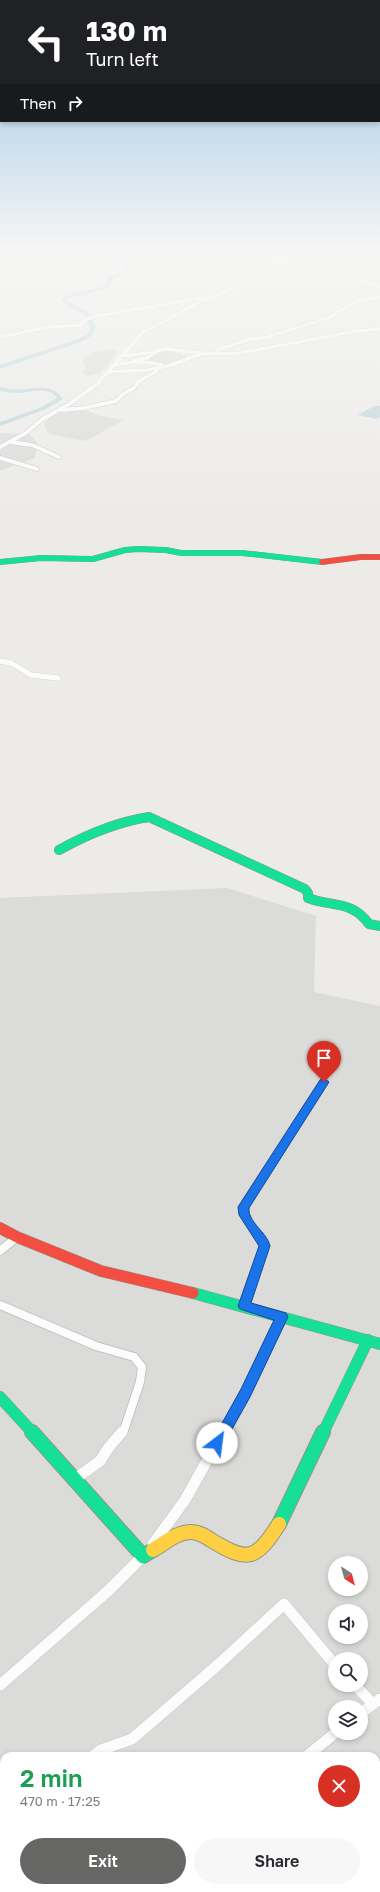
<!DOCTYPE html>
<meta charset="utf-8">
<style>
body{margin:0;font-family:"Golos Text",sans-serif;background:#f7f7f7;color:#2b2b33;height:100vh;display:flex;flex-direction:column;font-size:15px;white-space:nowrap}
*{box-sizing:border-box;margin:0}
p{font-size:13px;color:#7c7c81}
.icon{flex:none;width:22px;height:22px;fill:none;stroke:currentColor;stroke-width:2;stroke-linecap:round;stroke-linejoin:round}
.map{position:relative;flex:1;overflow:hidden}
.side{position:absolute;left:0px;top:1752px;width:380px;height:140px;display:flex;flex-direction:column;background:#fff;border-radius:12px 12px 0 0;box-shadow:0 2px 6px #0003}
.side>*{flex:none}
.hud{position:absolute;left:0px;top:0px;width:380px;height:122px;box-shadow:0 2px 6px #0003;background:#202124;color:#fff;overflow:hidden}
.needle{width:26px;rotate:144deg}
.tools{position:absolute;left:328px;top:1556px;display:grid;gap:8px}
.tools a{display:grid;place-items:center;width:40px;height:40px;border-radius:50%;background:#fff;box-shadow:0 2px 6px #0003;font-size:20px}
.pin{position:absolute;display:grid;place-items:center;width:34px;height:34px;color:#fff;margin:-41px -17px;border-radius:50% 50% 50% 0;rotate:-45deg;box-shadow:0 0 4px #0007}
.pin .icon{rotate:45deg}
.me{position:absolute;width:44px;margin:-22px;rotate:30deg;stroke-linejoin:round;filter:drop-shadow(0 0 3px #0008)}
.turn{display:flex;align-items:center;gap:14px;height:84px;padding:0 20px;font-size:18px}
.turn .icon{width:52px;height:52px;stroke-width:2.5}
.turn b{display:block;font-size:28px;line-height:34px}
.then{display:flex;align-items:center;height:38px;padding:0 20px;background:#0003;gap:8px;font-size:15px}
.round{display:grid;place-items:center;flex:none;width:42px;height:42px;border-radius:21px;background:#f7f7f7}
.headline{display:flex;align-items:center;justify-content:space-between;height:68px;padding:0 20px}
h1{font-size:24px;font-weight:600;line-height:30px;color:#1e9e55}
.button{display:flex;gap:8px;margin-top:auto;padding:8px 20px}
.button a{flex:1;height:46px;border-radius:24px;background:#666665;color:#fff;font-size:16px;font-weight:600;line-height:46px;text-align:center}
.button a+a{background:#f7f7f7;color:#2b2b33}
.map>svg:first-child{display:block}
</style>
<div class="map">
<svg width="380" height="1892" viewBox="0 0 380 1892">
<rect width="100%" height="100%" fill="#ecebe8"/>
<g fill="#dbdbd9" fill-rule="evenodd">
<polygon points="107,349 118,351 108,365 99,373 88,376 82,374 85,367 82,361 94,352"/>
<polygon points="164,350 187,356 182,362 160,365 146,362 151,353"/>
<polygon points="73,409 88,411 101,416 123,420 86,441 49,434 44,424 54,413"/>
<polygon points="3,433 29,434 38,444 35,458 0,471 0,434"/>
<path d="M227,888L316,916L314,992L380,1006V1892H0V898ZM335,1563H361V1589H335ZM335,1611H361V1637H335ZM335,1659H361V1685H335ZM335,1707H361V1733H335ZM4,1756H376V1888H4Z"/>
</g>
<polygon fill="#bed4dc" points="376,405 380,406 380,417 376,419 358,415"/>
<g fill="none" stroke-linecap="round" stroke-linejoin="round">
<g fill="#bed4dc" fill-rule="evenodd">
<polygon points="87,250 121,256 130,263 127,272 112,279 111,285 109,288 68,298 67,300 88,312 96,327 92,336 80,342 0,369 0,365 76,340 88,334 90,327 84,314 66,305 61,300 64,296 105,286 108,277 123,270 125,263 117,258"/>
<path d="M0,387C7,389 15,390 23,389C39,388 52,384 63,399L46,409L0,426V422L42,407L57,398C48,386 33,392 20,393C13,393 7,392 0,391Z"/>
</g>
<defs>
<g id="street-far4">
<polyline points="241,250 252,256 336,273 380,287"/>
<polyline points="274,260 291,250"/>
<polyline points="0,337 49,327 80,325 89,318 102,315 202,298"/>
<polyline points="217,350 250,339 267,337 328,318 357,301 380,297"/>
<polyline points="121,356 155,352"/>
<polyline points="133,361 147,358 156,351 166,349 201,353"/>
<path d="M112,366C132,361 142,361 162,365"/>
<polyline points="108,372 148,370 168,366 201,354 240,353 357,331 380,329"/>
<polyline points="90,389 97,384 142,333 207,298 236,288 265,270 279,250"/>
<polyline points="133,389 139,381 157,371"/>
</g>
<g id="street-far3">
<polyline points="62,410 84,408 116,401 123,394 134,388"/>
<polyline points="10,442 32,445 59,457"/>
<polyline points="0,447 26,433 41,420 69,404 92,388"/>
<polyline points="0,458 37,469"/>
</g>
<polyline id="street-far2" points="0,661 11,663 31,675 58,678"/>
<g id="street-far1">
<polyline points="0,1251 17,1237"/>
<polyline points="0,1305 96,1346 134,1357 142,1367 140,1382 124,1430 121,1433"/>
<path d="M244,1306L264,1246C259,1231 245,1223 243,1207L324,1082"/>
<polyline points="222,1433 258,1369 282,1317"/>
</g>
<g id="street">
<polyline points="75,1479 100,1461 109,1447 122,1432"/>
<polyline points="153,1544 185,1500 223,1432"/>
<polyline points="0,1685 108,1591 144,1555"/>
<polyline points="355,1685 373,1704"/>
<polyline points="361,1713 380,1699"/>
<polyline points="93,1756 101,1750 132,1739 220,1663 284,1604 335,1665"/>
<polyline points="307,1756 335,1733"/>
<polyline points="168,1892 172,1888"/>
<polyline points="296,1892 299,1888"/>
</g>
<polyline id="fast-far3" points="0,562 41,558 93,559 125,550 138,549 166,550 181,553 242,553 322,562"/>
<path id="fast-far2" d="M59,850C88,834 116,822 149,817L305,889L308,893V898C331,907 352,900 369,924L380,926"/>
<g id="fast-far1">
<polyline points="193,1293 380,1344"/>
<polyline points="0,1397 33,1433"/>
<polyline points="323,1433 368,1340"/>
</g>
<g id="fast">
<polyline points="32,1432 143,1556 153,1550"/>
<polyline points="279,1524 323,1432"/>
</g>
<path id="slow" d="M153,1550C165,1543 177,1532 191,1532C199,1532 205,1536 211,1540C248,1563 256,1560 279,1524"/>
<polyline id="jam-far1" points="322,562 361,557 380,557"/>
<polyline id="jam" points="0,1228 17,1237 101,1271 193,1293"/>
</defs>
<use href="#street-far4" stroke="#c3c3c2" stroke-width="4"/>
<use href="#street-far3" stroke="#c3c3c2" stroke-width="5"/>
<use href="#street-far2" stroke="#c3c3c2" stroke-width="6"/>
<use href="#street-far1" stroke="#c3c3c2" stroke-width="10"/>
<use href="#street" stroke="#c3c3c2" stroke-width="12"/>
<use href="#fast-far3" stroke="#919482" stroke-width="6"/>
<use href="#fast-far2" stroke="#919482" stroke-width="10"/>
<use href="#fast-far1" stroke="#919482" stroke-width="12"/>
<use href="#fast" stroke="#919482" stroke-width="16"/>
<use href="#slow" stroke="#919482" stroke-width="16"/>
<use href="#jam-far1" stroke="#919482" stroke-width="6"/>
<use href="#jam" stroke="#919482" stroke-width="12"/>
<use href="#street-far4" stroke="#fcfcfc" stroke-width="3.5"/>
<use href="#street-far3" stroke="#fcfcfc" stroke-width="4"/>
<use href="#street-far2" stroke="#fcfcfc" stroke-width="5.5"/>
<use href="#street-far1" stroke="#fcfcfc" stroke-width="8"/>
<use href="#street" stroke="#fcfcfc" stroke-width="11"/>
<use href="#fast-far3" stroke="#16e098" stroke-width="5.5"/>
<use href="#fast-far2" stroke="#16e098" stroke-width="9"/>
<use href="#fast-far1" stroke="#16e098" stroke-width="11"/>
<use href="#fast" stroke="#16e098" stroke-width="14"/>
<use href="#slow" stroke="#ffcf43" stroke-width="14"/>
<use href="#jam-far1" stroke="#f24e42" stroke-width="5.5"/>
<use href="#jam" stroke="#f24e42" stroke-width="11"/>
</g>
<linearGradient id="sky" x2="0" y2="1"><stop stop-color="#97c1e3"/><stop offset="0.49" stop-color="#f6f6f5"/><stop offset="1" stop-color="#f6f6f5" stop-opacity="0"/></linearGradient>
<rect width="380" height="515" fill="url(#sky)"/>
<path fill="#1a73e8" stroke="#114b97" d="M324,1078L329,1082L249,1208C248,1223 267,1232 270,1246L251,1303L286,1313L288,1317L250,1397L222,1447L217,1449L213,1447L211,1443L241,1389L274,1320L240,1309L238,1306L259,1246L239,1215L238,1207L320,1080Z"/>
</svg>
<div class="tools">
<a><svg class="needle" viewBox="-14 -14 28 28"><path d="M0-13l5 13h-10z" fill="#e53935"/><path d="M0 13l5-13h-10z" fill="#7c7c81"/></svg></a>
<a><svg class="icon" aria-label="sound" viewBox="0 0 24 24"><path d="M4 9h4l5-4v14l-5-4H4zM17 9q2 3 0 6"/></svg></a>
<a><svg class="icon" aria-label="search" viewBox="0 0 24 24"><circle cx="10" cy="10" r="6"/><path d="M15 15l6 6"/></svg></a>
<a><svg class="icon" aria-label="layers" viewBox="0 0 24 24"><path d="M12 4l9 5-9 5-9-5zM3 14l9 5 9-5"/></svg></a>
</div>
<div class="pin" style="left:324px;top:1082px;background:#d93025"><svg class="icon" aria-label="arrive" viewBox="0 0 24 24"><path d="M6 21V4h12l-3 4 3 4H6"/></svg></div>
<svg class="me" style="left:217px;top:1443px" viewBox="-20 -20 40 40"><circle r="19" fill="#fff"/><path d="M0-13L10 11 0 6-10 11z" fill="#1a73e8"/></svg>
<div class="hud">
<div class="turn"><svg class="icon" aria-label="left" viewBox="0 0 24 24"><path d="M17 20v-9H6M10 6l-5 5 5 5"/></svg><div><b>130 m</b>Turn left</div></div>
<div class="then">Then<svg class="icon" aria-label="right" viewBox="0 0 24 24"><path d="M7 20v-9h11M14 6l5 5-5 5"/></svg></div>
</div>
<section class="side">
<div class="headline"><div><h1>2 min</h1><p>470 m · 17:25</p></div><a class="round" style="background:#d93025;color:#fff"><svg class="icon" aria-label="close" viewBox="0 0 24 24"><path d="M6 6l12 12M18 6L6 18"/></svg></a></div>
<div class="button"><a>Exit</a><a>Share</a></div>
</section>
</div>
